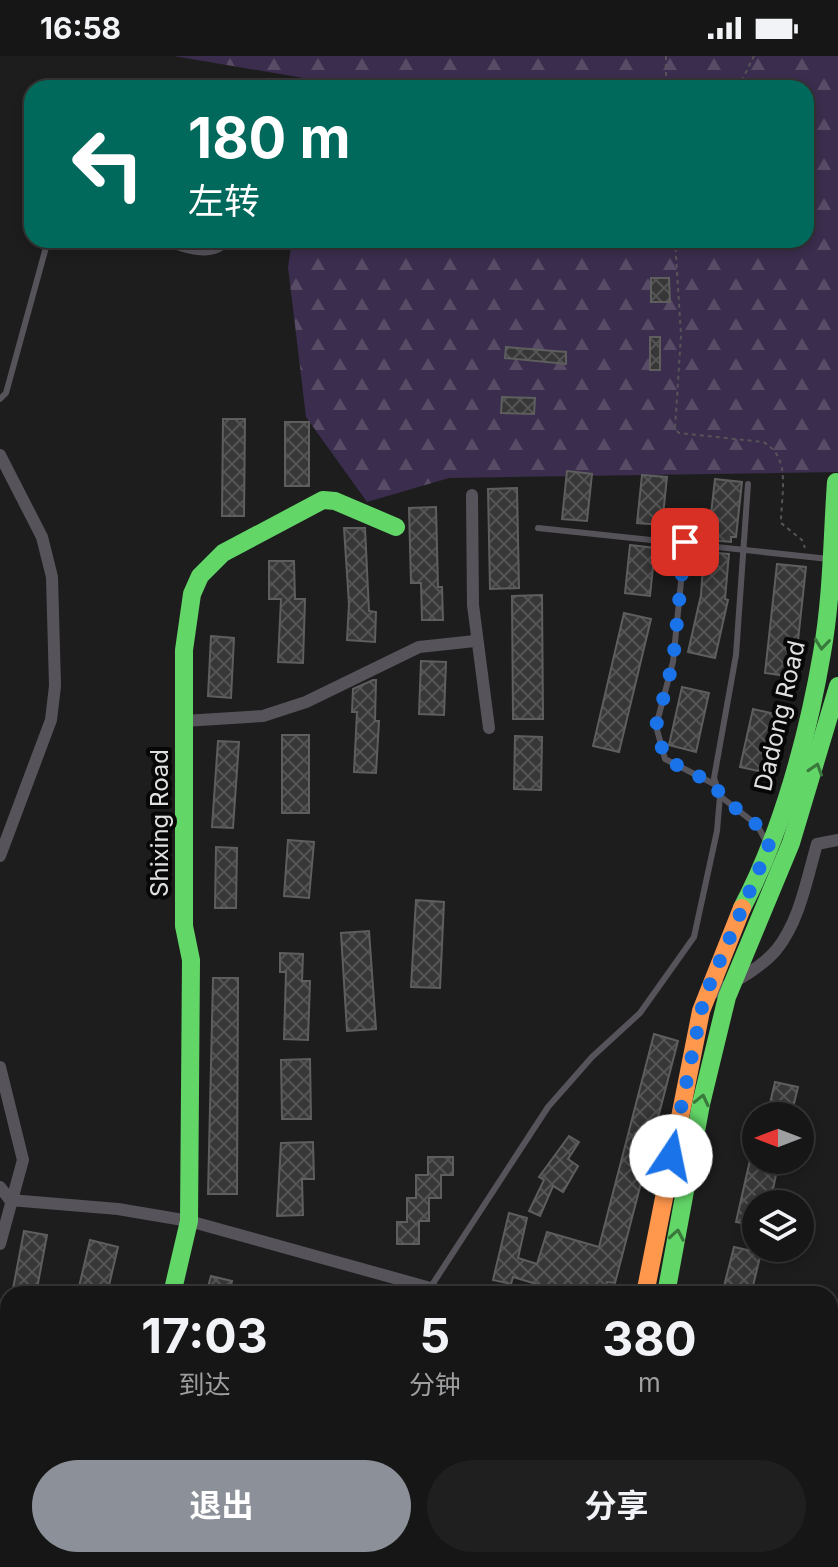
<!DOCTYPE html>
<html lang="zh">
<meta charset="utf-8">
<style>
body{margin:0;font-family:Inter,"Noto Sans SC",sans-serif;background:#1f1f1f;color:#f1f3f6;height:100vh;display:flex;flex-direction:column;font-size:30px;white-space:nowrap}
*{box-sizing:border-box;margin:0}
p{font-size:26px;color:#9e9fa1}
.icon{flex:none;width:44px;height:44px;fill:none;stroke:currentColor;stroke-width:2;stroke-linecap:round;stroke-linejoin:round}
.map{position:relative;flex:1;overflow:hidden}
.drawer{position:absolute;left:0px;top:1230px;width:838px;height:282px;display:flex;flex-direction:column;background:#161616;border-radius:24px 24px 0 0;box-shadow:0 4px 12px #0003,0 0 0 2px #353535}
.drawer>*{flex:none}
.banner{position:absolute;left:24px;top:24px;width:790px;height:168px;border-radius:24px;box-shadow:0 4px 12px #0003,0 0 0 2px #353535;background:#00695c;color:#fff;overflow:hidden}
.needle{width:52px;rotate:270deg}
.buttons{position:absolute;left:742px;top:1046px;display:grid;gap:16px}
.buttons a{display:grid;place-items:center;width:72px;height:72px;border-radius:50%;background:#161616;box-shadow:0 4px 12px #0003,0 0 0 2px #353535;font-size:40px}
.pin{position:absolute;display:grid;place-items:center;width:68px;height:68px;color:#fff;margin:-34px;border-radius:16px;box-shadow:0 4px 12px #0006}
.me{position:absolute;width:88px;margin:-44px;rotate:11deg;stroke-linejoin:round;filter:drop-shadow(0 0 6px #0008)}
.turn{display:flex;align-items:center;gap:28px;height:168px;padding:0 32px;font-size:36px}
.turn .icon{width:104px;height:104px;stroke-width:2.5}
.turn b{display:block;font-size:56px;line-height:68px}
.eta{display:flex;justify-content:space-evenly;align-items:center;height:136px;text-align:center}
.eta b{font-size:48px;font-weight:700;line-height:56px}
.action{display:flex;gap:16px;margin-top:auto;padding:16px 32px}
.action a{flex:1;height:92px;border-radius:48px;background:#8c9099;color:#fff;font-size:32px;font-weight:700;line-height:92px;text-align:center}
.action a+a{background:#1f1f1f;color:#f1f3f6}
.status{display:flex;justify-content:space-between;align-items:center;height:56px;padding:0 40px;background:#161616;direction:ltr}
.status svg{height:22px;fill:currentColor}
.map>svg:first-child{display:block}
</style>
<div class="status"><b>16:58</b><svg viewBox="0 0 49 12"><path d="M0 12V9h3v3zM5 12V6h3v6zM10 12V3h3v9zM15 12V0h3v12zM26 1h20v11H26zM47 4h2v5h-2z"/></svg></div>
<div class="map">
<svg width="838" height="1511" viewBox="0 0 838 1511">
<defs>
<pattern id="forest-firs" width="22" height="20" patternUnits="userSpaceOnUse" patternTransform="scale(2)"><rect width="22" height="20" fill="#3b2d4d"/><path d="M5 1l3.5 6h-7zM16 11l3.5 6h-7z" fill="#574b66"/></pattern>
<pattern id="building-cross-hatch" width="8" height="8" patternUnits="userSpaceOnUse" patternTransform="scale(2)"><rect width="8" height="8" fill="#373738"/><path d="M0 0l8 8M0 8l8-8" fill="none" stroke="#545454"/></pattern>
</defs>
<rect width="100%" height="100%" fill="#1d1d1d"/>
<polygon fill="url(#forest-firs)" points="174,0 838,0 838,416 449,422 367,446 306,361 288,211 292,184 806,184 806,32 315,32 315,24"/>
<g fill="url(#building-cross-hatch)" stroke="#5e5e5e" stroke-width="2">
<polygon points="651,222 669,222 670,246 651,246"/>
<rect x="650" y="281" width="10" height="33"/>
<polygon points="506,291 566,296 566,308 505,302"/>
<polygon points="502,341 535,342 534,358 501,357"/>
<polygon points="223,363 245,363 244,460 222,460"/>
<rect x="285" y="366" width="24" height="64"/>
<polygon points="567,415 592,418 587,465 562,463"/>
<polygon points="642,419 667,421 662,469 637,467"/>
<polygon points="715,423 742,426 736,481 731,481 731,486 708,484"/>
<polygon points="517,432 519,532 490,533 488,433"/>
<polygon points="436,451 438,531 442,531 443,564 422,564 421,527 411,527 409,452"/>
<polygon points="344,472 365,472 369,555 376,556 375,586 347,584 349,548"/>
<polygon points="630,489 655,492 650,540 625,537"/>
<polygon points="704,496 729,498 725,543 728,544 715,602 688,596 701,539"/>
<polygon points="269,505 294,505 295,543 305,543 303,607 278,606 281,543 269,543"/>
<polygon points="777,508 806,511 794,621 765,617"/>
<polygon points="542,539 543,663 513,663 512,540"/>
<polygon points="624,557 651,563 619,696 593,690"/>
<polygon points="211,580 234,582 231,642 208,640"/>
<polygon points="421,605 446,606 444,659 419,658"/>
<polygon points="373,624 376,624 375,665 379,665 376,717 354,716 357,656 352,656 353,633"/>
<polygon points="682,631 709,637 696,696 669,689"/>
<polygon points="753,653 780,659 767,717 740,711"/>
<rect x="282" y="679" width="27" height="78"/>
<polygon points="515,680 542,681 541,734 514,733"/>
<polygon points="218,685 239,686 233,772 212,771"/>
<polygon points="288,784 314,786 309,842 284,840"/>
<polygon points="216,791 237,792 236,852 215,852"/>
<polygon points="416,844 444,846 440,932 411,931"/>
<polygon points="369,875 376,973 347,975 341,877"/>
<polygon points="280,897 303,898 302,925 310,925 308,984 284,983 286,916 280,916"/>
<polygon points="213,922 238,922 237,1138 208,1138"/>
<polygon points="654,978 678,985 615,1227 607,1226 604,1237 570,1238 513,1221 511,1228 493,1224 509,1157 527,1162 518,1202 537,1208 547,1176 599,1191"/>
<polygon points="310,1003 311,1063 282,1063 281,1004"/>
<polygon points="775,1026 798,1031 791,1060 767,1060"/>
<polygon points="569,1080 579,1086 568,1103 578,1110 563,1136 553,1130 540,1160 529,1155 544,1124 539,1121"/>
<polygon points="313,1086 314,1123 302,1123 303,1159 277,1160 281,1087"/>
<polygon points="428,1101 453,1101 453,1119 441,1119 441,1142 429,1142 429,1165 419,1165 419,1188 397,1188 397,1166 407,1166 407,1142 416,1142 416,1119 428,1119"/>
<polygon points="750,1104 779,1104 770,1148 756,1148 756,1170 736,1166"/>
<polygon points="24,1175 47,1179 36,1238 12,1238"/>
<polygon points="90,1184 118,1191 107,1238 78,1235"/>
<polygon points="734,1191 761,1197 751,1238 722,1238"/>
<polygon points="211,1220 232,1225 229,1238 206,1238"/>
</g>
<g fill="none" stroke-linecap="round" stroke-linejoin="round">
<g stroke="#555458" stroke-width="2" stroke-dasharray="4 4" stroke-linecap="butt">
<polyline points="666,0 666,32"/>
<polyline points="738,32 754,0"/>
<path d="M675,184L681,279L675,373L679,377L763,386C792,401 781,438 781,467L802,484L805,492"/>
</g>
<g stroke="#57535b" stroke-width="6">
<polyline points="66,29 73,32"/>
<path d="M156,184C178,191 213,208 229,184"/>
<polyline points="0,343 6,337 48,184"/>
<polyline points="538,472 829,503"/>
<polyline points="685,486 673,606 656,670 665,703 716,729"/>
<polyline points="720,740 757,769 766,785"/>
<polyline points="430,1232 548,1051 592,1001 640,957 694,881 717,775 720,740 714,722 736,599 748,428"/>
</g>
<g stroke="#57535b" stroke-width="12">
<polyline points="0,399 42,481 52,521 55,630 51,664 0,800"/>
<polyline points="472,439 473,549 489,672"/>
<polyline points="184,665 263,660 306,646 419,591 475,585"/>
<path d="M704,942C728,929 760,914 777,893C800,864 807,822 817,788L838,784"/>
<polyline points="0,1011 23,1104 0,1188"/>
<polyline points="0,1131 10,1144 118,1153 189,1165 452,1238"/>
<polyline points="0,1312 8,1317"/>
<polyline points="830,1342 838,1344"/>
<polyline points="0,1437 8,1438"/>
</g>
<g stroke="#63d668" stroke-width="18">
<path d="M742,852C781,778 808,680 822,597C832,541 832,482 836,426"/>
<polyline points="172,1238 189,1165 191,904 184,870 184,594 192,538 200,520 223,497 323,444 335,445 396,471"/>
<polyline points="666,1238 701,1048 727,941 791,787 838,630"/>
<polyline points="593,1511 595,1504"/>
</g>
<g stroke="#ff974d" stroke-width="18">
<polyline points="645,1238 701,955 742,852"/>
<polyline points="616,1511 617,1504"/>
</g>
</g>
<defs><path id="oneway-chevron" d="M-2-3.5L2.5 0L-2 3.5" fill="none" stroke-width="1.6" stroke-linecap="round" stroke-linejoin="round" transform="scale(2)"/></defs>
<g stroke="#3a793c">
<use href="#oneway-chevron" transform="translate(822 588) rotate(96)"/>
<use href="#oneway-chevron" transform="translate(816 713) rotate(-72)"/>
<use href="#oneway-chevron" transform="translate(702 1044) rotate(-77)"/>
<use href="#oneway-chevron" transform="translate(677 1179) rotate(-80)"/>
</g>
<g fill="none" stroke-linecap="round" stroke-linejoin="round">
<polyline stroke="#1a73e8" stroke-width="14" stroke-dasharray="0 25.2" points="671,1100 704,942 769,790 757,769 720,740 716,729 665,703 656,670 673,606 685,486"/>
</g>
<g text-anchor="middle" stroke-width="8" stroke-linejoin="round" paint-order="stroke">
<g font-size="24" fill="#e0e0e1" stroke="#070707">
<text transform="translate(780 660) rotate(-77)" y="8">Dadong Road</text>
<text transform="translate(160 767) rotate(-90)" y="8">Shixing Road</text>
</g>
</g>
</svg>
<div class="buttons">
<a><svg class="needle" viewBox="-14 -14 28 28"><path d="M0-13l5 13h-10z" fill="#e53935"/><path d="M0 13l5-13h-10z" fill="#9e9fa1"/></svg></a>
<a><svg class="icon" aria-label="layers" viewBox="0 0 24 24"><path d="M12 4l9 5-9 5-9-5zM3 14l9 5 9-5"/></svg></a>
</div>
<div class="pin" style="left:685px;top:486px;background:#d93025"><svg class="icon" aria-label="arrive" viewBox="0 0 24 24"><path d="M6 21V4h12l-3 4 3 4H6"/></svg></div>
<svg class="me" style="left:671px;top:1100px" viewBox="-20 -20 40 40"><circle r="19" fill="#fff"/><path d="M0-13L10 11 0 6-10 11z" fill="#1a73e8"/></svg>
<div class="banner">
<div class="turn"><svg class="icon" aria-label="left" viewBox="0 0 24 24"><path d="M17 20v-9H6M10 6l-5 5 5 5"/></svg><div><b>180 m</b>左转</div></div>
</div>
<section class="drawer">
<div class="eta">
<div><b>17:03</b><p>到达</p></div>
<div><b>5</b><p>分钟</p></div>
<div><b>380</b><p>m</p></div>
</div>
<div class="action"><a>退出</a><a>分享</a></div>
</section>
</div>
